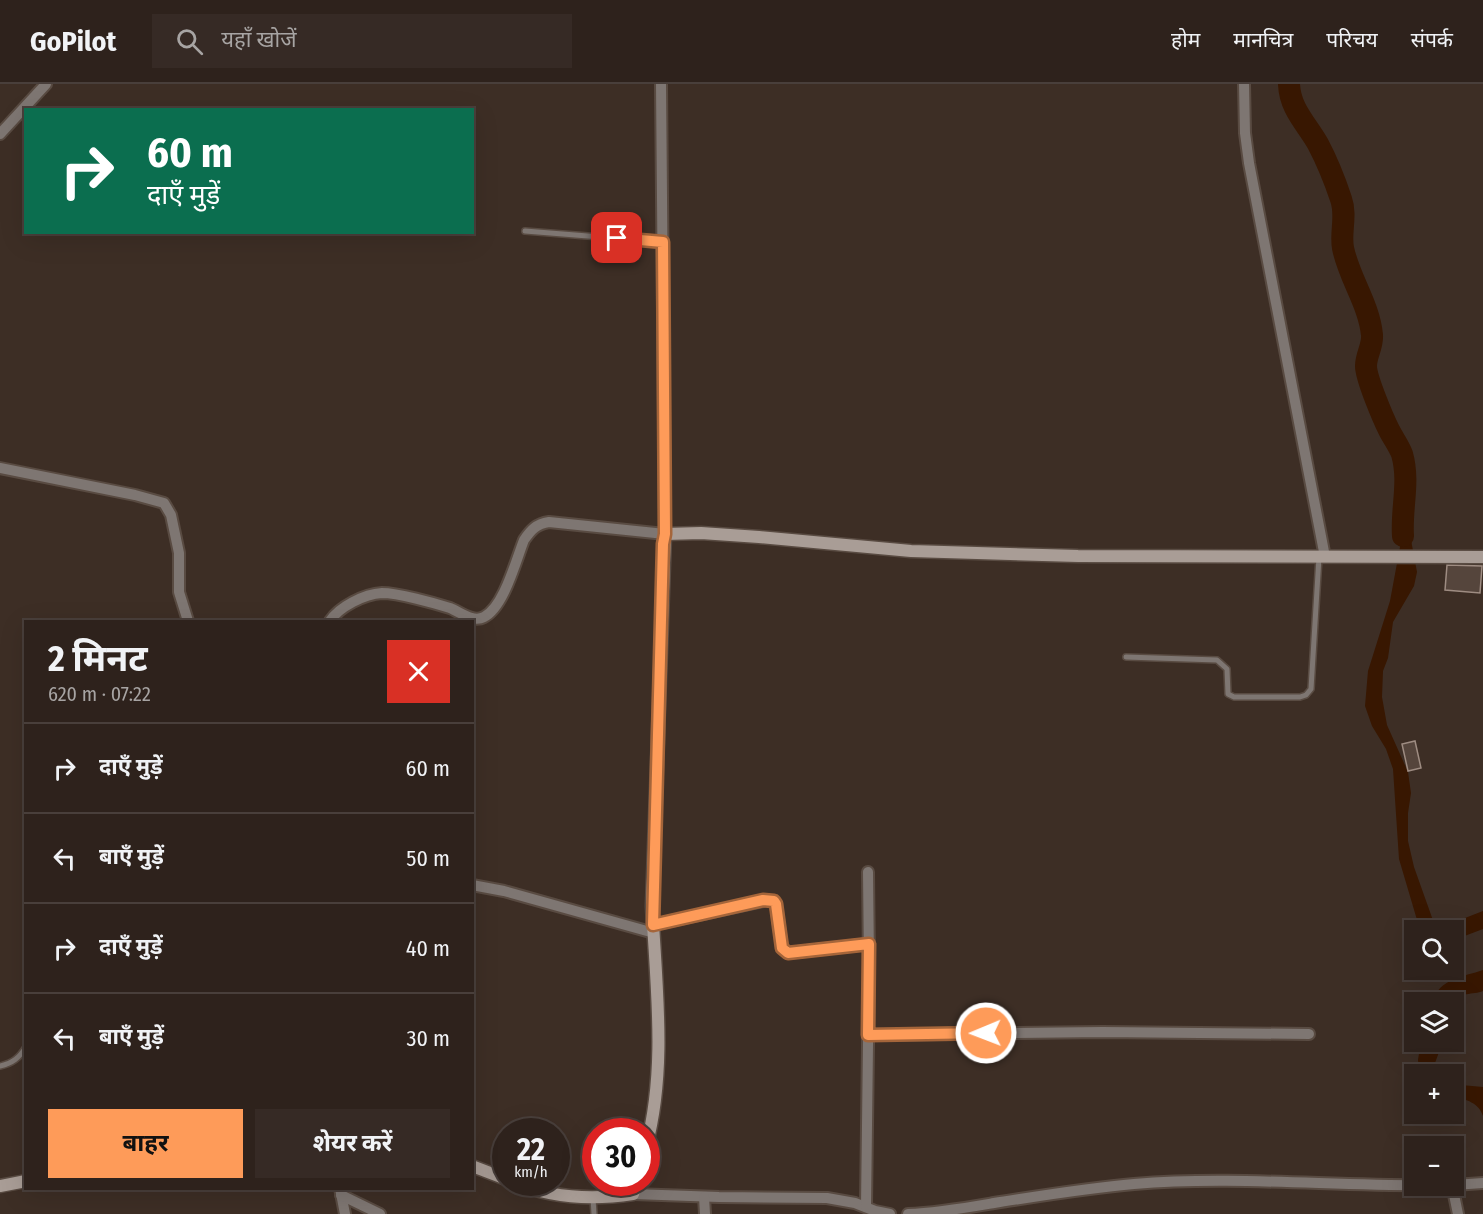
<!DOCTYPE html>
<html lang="hi">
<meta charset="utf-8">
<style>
body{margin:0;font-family:"Fira Sans Condensed","Noto Sans Devanagari",sans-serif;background:#362a25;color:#f1f3f6;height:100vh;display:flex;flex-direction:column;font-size:22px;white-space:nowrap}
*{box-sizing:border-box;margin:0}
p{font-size:20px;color:#a7a4a3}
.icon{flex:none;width:33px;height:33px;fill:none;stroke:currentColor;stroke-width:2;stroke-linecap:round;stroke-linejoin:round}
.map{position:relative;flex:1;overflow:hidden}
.details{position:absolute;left:24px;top:536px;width:450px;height:570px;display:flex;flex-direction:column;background:#2e221c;border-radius:0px;box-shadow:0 6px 24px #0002,0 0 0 2px #493f3b}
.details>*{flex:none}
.hud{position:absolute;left:24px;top:24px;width:450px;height:126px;border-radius:0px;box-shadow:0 6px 24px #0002,0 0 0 2px #493f3b;background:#0b6e4f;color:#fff;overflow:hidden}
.tools{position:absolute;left:1404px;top:836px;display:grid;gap:12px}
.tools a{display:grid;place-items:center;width:60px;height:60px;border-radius:0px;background:#2e221c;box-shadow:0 6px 24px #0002,0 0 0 2px #493f3b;font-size:30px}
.speed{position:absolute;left:492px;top:1034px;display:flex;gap:12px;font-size:30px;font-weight:700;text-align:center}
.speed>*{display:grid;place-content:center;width:78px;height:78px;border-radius:50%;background:#2e221c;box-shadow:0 6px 24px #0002,0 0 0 2px #493f3b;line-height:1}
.speed small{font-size:15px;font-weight:400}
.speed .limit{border:9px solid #d22;background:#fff;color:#111}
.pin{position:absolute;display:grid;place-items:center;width:51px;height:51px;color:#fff;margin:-26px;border-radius:12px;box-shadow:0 3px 9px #0006}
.me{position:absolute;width:66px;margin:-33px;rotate:269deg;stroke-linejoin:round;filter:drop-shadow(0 0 4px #0008)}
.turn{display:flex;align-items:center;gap:21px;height:126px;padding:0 24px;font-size:27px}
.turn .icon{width:78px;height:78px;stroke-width:2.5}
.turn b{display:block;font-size:42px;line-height:51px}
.round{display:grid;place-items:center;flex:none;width:63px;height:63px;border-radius:0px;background:#362a25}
.head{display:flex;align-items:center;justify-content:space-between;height:102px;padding:0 24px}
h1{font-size:36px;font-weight:700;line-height:45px}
.primary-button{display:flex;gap:12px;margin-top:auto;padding:12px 24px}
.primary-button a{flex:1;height:69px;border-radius:0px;background:#fe9b59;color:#111;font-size:24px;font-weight:700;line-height:69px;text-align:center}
.primary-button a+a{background:#362a25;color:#f1f3f6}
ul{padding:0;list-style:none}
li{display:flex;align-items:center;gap:18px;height:90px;padding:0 24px;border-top:2px solid #493f3b}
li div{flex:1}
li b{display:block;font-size:22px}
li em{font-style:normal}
header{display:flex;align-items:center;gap:36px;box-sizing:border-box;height:84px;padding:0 30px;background:#2e221c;border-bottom:2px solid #493f3b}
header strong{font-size:28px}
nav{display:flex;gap:33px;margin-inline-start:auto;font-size:21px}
.search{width:420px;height:54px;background:#362a25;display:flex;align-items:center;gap:15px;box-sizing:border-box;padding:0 21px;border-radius:0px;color:#a7a4a3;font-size:22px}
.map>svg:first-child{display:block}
</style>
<header>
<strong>GoPilot</strong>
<div class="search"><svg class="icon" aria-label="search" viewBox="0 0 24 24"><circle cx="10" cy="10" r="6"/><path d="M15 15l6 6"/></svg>यहाँ खोजें</div>
<nav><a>होम</a><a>मानचित्र</a><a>परिचय</a><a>संपर्क</a></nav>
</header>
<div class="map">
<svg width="1483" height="1130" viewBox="0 0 1483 1130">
<rect width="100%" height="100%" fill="#3d2e25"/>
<g fill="#381701">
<polygon points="1399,420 1411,422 1408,440 1417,488 1414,502 1393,538 1388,574 1383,587 1382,613 1387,641 1408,688 1411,709 1408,729 1408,757 1414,783 1435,842 1442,843 1483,827 1483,845 1454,856 1454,846 1420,846 1399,775 1393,685 1386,665 1372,642 1365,622 1368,587 1390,517 1400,463 1395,436"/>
<path d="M1483,886V907C1473,911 1459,908 1453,918H1432C1440,894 1463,893 1483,886Z"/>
<polygon points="1421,957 1443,957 1435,979 1442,990 1420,990 1418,976"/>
<path d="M1454,998L1461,1001L1483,1003V1032C1479,1019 1466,1015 1454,1013Z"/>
</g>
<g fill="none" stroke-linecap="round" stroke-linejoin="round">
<path stroke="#381701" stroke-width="22" d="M1289,0C1290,25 1306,39 1318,60C1327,77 1335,97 1341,115C1347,132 1340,148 1343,164C1349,194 1369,220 1372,251C1373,262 1366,271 1366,282C1366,294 1383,334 1389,346C1393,354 1399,362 1402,370C1410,398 1401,424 1403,452"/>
</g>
<g fill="#55453c" stroke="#9e8c82" stroke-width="1.5">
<polygon points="1447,481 1482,482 1480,509 1445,506"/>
<polygon points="1415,657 1421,684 1408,687 1402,660"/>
</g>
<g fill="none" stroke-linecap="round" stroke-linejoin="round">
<defs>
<g id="lane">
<polyline points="525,147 663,158"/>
<polyline points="1126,573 1217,576 1227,585 1228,610 1234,613 1300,613 1306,611 1311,605 1319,473"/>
<path d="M0,982C13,979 19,974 26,963"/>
<polyline points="593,1114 594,1130"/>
</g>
<g id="street">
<polyline points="1244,0 1245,49 1249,79 1325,473"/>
<polyline points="0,50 46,0"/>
<polyline points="0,384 135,411 164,419 171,431 179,469 179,508 188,537"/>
<path d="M330,537C339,523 364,510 382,509C398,509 434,519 450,524C460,528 473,539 484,533C504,523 516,476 524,456C531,446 536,440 549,438L665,450L661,0"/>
<polyline points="472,801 504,807 654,849"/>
<polyline points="653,841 768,816 776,820 782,864 788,869 869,860"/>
<polyline points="868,951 1103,948 1309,950"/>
<polyline points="1452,1101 1458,1130"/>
<polyline points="1454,1101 1483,1099"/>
<polyline points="340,1104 345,1130"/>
<polyline points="633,1110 719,1113 827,1114 855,1119 875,1127 890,1130"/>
<polyline points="341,1111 380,1130"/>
<polyline points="704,1113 705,1130"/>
<polyline points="866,1123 869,879 868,788"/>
<path d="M908,1130C937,1129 965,1124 994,1119C1040,1112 1087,1104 1134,1100C1240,1091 1347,1104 1453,1101"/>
</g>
<g id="secondary">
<path d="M646,1063C667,985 656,902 652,822L665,450L701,449L759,453L911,467L1078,472L1483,473"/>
<polyline points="472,1082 506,1095"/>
<path d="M513,1098C551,1114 593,1116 633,1110L637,1098"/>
<polyline points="0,1102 26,1097"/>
</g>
</defs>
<use href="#lane" stroke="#594b42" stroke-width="8"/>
<use href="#street" stroke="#594b42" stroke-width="14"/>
<use href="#secondary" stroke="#594b42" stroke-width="15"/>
<use href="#lane" stroke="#7e7672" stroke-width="5"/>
<use href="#street" stroke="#7e7672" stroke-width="10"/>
<use href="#secondary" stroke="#a99d96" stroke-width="12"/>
</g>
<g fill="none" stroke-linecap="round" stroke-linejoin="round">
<defs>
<polyline id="route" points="617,154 663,158 665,450 663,460 653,841 763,816 774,817 776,820 782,864 788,869 869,860 868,951 986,949"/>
</defs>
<use href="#route" stroke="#a5653a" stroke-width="15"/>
<use href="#route" stroke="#fe9b59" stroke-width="10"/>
</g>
</svg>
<div class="tools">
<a><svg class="icon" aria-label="search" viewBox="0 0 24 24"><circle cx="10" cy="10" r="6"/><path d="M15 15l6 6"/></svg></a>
<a><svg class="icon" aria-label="layers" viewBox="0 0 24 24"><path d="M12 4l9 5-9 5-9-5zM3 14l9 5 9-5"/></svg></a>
<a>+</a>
<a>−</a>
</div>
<div class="speed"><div>22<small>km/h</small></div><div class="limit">30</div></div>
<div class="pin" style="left:617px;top:154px;background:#d93025"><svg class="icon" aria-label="arrive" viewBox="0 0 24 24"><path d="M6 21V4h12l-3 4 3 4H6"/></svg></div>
<svg class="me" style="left:986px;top:949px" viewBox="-20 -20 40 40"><circle r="17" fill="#fe9b59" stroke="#fff" stroke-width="3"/><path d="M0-11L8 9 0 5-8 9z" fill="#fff"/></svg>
<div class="hud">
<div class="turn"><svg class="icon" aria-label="right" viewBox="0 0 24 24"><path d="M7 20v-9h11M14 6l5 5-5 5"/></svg><div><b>60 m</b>दाएँ मुड़ें</div></div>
</div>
<section class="details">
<div class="head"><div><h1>2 मिनट</h1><p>620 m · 07:22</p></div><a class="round" style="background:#d93025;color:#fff"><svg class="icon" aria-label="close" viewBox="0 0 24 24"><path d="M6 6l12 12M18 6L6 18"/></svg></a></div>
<ul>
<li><svg class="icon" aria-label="right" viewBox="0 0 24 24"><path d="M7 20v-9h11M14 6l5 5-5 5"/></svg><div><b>दाएँ मुड़ें</b></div><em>60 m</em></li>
<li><svg class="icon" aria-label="left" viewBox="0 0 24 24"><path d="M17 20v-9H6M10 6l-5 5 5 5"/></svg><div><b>बाएँ मुड़ें</b></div><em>50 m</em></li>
<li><svg class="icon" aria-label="right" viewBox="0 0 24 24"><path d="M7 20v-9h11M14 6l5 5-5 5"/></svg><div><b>दाएँ मुड़ें</b></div><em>40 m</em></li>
<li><svg class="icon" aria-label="left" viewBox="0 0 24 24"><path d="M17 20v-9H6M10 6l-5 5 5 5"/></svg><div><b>बाएँ मुड़ें</b></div><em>30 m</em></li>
</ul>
<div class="primary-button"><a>बाहर</a><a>शेयर करें</a></div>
</section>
</div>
